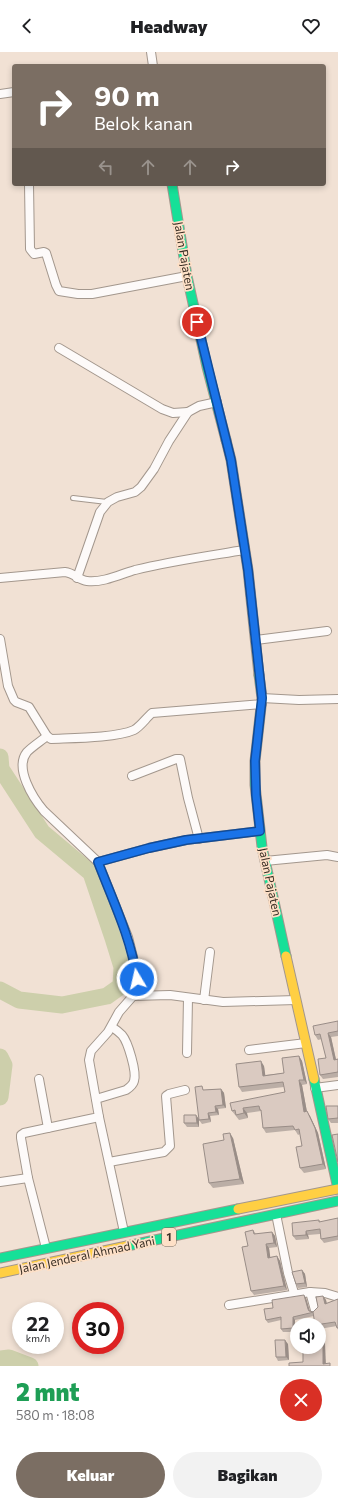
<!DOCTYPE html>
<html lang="id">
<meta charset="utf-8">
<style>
body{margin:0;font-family:Commissioner,sans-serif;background:#f2f2f2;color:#202124;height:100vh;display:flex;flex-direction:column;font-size:15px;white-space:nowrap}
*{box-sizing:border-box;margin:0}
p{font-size:13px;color:#757577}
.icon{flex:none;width:22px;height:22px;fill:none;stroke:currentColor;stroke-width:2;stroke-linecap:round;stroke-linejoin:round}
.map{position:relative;height:1314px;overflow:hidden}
.sheet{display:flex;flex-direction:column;background:#fff;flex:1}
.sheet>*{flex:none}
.guide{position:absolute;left:12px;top:12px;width:314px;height:122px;border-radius:4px;box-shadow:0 2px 6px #0003;background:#7b6e63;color:#fff;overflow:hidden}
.controls{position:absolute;left:290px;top:1266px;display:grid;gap:8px}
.controls a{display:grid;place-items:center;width:36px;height:36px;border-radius:50%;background:#fff;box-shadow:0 2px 6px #0003;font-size:20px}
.speed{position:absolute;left:12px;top:1250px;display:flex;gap:8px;font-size:20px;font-weight:700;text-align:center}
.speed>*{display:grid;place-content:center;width:52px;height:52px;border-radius:50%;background:#fff;box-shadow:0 2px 6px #0003;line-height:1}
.speed small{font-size:10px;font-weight:400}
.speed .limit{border:6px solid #d22;background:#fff;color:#111}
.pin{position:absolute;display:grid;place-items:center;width:34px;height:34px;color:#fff;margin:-17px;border:2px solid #fff;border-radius:50%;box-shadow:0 1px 4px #0007}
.me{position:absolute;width:44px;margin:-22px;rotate:351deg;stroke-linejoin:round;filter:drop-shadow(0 0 3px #0008)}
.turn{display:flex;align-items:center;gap:14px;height:84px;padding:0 16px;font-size:18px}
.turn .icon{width:52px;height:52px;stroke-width:2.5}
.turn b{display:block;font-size:28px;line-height:34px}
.lanes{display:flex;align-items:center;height:38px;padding:0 16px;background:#0003;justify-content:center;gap:20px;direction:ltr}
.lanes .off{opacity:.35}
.round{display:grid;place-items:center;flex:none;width:42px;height:42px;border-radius:21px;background:#f2f2f2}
.overview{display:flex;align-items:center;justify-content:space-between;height:68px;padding:0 16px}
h1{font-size:24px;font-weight:800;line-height:30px;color:#1e9e55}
.button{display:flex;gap:8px;margin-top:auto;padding:8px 16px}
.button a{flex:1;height:46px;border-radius:24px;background:#7b6e63;color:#fff;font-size:16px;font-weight:800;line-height:46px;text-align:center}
.button a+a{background:#f2f2f2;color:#202124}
header{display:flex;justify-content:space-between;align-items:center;height:52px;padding:0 16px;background:#fff;font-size:18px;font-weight:800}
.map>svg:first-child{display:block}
</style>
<header><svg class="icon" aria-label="back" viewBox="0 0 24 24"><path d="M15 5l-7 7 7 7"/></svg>Headway<svg class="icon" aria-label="heart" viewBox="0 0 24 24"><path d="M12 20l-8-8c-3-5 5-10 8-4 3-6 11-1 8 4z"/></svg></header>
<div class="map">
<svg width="338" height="1314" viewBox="0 0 338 1314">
<rect width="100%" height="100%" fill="#f1e1d4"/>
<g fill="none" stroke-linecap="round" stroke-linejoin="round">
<g stroke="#cdcfab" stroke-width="17">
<polyline points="0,705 1,717 42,780 91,821 113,886 122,915 121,934 107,944 62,953 19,948 0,938"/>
<polyline points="0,1005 4,1013 0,1045"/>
<polyline points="0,1307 9,1306 30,1314"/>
</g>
<defs>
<polyline id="lane" points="73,446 107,450"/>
<g id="street">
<polyline points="151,0 153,14"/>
<polyline points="0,42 14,40"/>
<polyline points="29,132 30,197 34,202 44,200 46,201 56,233 59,239 78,242 92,242 187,224"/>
<polyline points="59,296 162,357 173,361 188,360"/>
<path d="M0,526L65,520C74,521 79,528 87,529C103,531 121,522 135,518C171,509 208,504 244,498"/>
<polyline points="77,526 100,460 108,450 117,445 135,440 141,435 154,417 169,389 188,360 199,354 217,350"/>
<path d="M0,587L8,634L14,648L16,650L29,655L47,684L51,687C72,686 116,686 134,678C141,674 146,666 152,661L262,652"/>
<polyline points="256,588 327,579"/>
<polyline points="262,646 299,648 338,647"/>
<path d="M47,684C41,689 33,694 27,700C14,716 33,746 44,759L98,810L128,885L133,905L137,927L133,944"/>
<polyline points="132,724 176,707 180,707 188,746 199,787"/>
<polyline points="265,809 327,803 338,805"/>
<polyline points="98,810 149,796 186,788 260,779"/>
<polyline points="204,948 210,900"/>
<polyline points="249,998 306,991"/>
<polyline points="187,1001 188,946"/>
<polyline points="39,1027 48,1076"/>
<polyline points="315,1036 338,1033"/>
<path d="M96,1047L126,1038C129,1036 133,1033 134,1029C137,1020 128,990 122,983C119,980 115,977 112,975"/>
<polyline points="99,1065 124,1180"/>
<polyline points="109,1110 164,1100 170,1094 166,1044 169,1042 185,1038"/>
<polyline points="0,1130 28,1126"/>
<polyline points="276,1162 288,1221 294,1241"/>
<polyline points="46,1196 28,1126 21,1086 21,1083 24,1081 99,1065 89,1008 91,999 108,980 119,960 133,944 170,943 223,950 296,948"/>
<polyline points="310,1240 315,1258"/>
<polyline points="229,1253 310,1240 325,1241 338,1245"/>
</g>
<g id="fast">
<polyline points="172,132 187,224 207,315 226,388"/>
<polyline points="259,623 262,646 255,709 255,733 262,795 286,904"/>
<polyline points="314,1027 338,1137"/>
<polyline points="127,1194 338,1149"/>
<polyline points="0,1206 238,1157"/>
</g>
<g id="slow">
<polyline points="226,388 231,408 248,518 259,623"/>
<polyline points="286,904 314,1027"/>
<polyline points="238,1157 338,1137"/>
<polyline points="0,1221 127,1194"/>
</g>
</defs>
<use href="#lane" stroke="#a3978d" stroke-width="6"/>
<use href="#street" stroke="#a3978d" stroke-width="10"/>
<use href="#fast" stroke="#a3978d" stroke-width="11"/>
<use href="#slow" stroke="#a3978d" stroke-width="11"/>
<use href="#lane" stroke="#fdfaf9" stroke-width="4"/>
<use href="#street" stroke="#fdfaf9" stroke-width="8"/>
<use href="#fast" stroke="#16e098" stroke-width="9"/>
<use href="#slow" stroke="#ffcf43" stroke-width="9"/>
</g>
<g fill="#bbaea6">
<polygon points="338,969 338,984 331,985 336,1008 338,1007 338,1025 323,1027 320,1023 326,1006 322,987 318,988 315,983"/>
<polygon points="299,1004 302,1009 307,1032 302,1033 307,1060 310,1064 318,1081 326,1117 304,1121 300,1116 302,1094 300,1082 298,1083 295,1078 266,1081 263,1076 262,1060 261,1059 247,1061 248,1066 239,1068 232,1059 285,1040 284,1035 242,1040 239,1035 264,1014 265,1023 284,1021"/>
<polygon points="221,1037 224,1041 226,1056 218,1057 219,1063 210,1064 211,1070 202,1072 199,1068 199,1075 187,1075 184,1071 199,1066 205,1038"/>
<polygon points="338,1054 338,1071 331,1071 328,1067"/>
<polygon points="233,1086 244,1132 213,1136 209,1131 224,1088"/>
<polygon points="338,1166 338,1188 324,1191 321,1187 320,1182 308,1183 309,1187 296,1188 293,1184 319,1168 320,1170"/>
<polygon points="253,1178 256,1182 272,1180 275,1184 277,1195 269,1196 270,1205 277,1204 280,1209 287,1238 254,1243 251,1239 248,1194"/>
<polygon points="302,1218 305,1222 307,1235 298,1236 296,1232"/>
<polygon points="323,1244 326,1248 327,1251 338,1247 338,1278 337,1274 319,1277 319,1273 315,1273 314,1264 295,1268 295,1280 283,1280 281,1277 281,1268 268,1271 266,1268 273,1256 306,1246 310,1259 313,1260 318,1255"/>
<polygon points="288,1292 289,1308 278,1309 276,1305"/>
</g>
<g fill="#998d87">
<polygon points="328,981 331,985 337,1012 334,1008"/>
<polygon points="299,1004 302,1009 307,1032 304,1028"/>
<polygon points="261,1009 264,1014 266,1028 263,1024"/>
<polygon points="299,1028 302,1033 307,1060 310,1064 318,1081 326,1117 323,1112 304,1060"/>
<polygon points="221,1037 224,1041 226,1056 223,1053"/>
<polygon points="215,1054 218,1057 219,1063 216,1060"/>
<polygon points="243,1056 247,1061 248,1066 244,1061"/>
<polygon points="208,1061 210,1064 211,1070 209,1067"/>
<polygon points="196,1063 199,1067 199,1075 197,1071"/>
<polygon points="230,1081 233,1086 244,1132 240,1127"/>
<polygon points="306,1179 308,1183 309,1187 306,1183"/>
<polygon points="272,1180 275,1184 277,1195 274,1191"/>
<polygon points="266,1192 269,1196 271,1210 268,1206"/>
<polygon points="277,1204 280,1209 287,1238 284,1234"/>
<polygon points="302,1218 305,1222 307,1235 305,1231"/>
<polygon points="304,1243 306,1246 310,1260 308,1257"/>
<polygon points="323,1244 326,1248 327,1255 325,1252"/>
<polygon points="293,1265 295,1268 295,1280 293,1276"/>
<polygon points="323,1287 325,1291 326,1314 323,1312"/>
<polygon points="285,1288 288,1292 289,1308 286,1305"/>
</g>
<g fill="#dacac1" stroke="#998d87">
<polygon points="338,969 338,979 328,981 334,1008 338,1007 338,1020 320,1023 318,1007 326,1006 320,982 315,983 313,974"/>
<polygon points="299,1004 304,1028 299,1028 304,1060 307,1059 315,1076 323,1112 300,1116 296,1095 302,1094 299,1077 295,1078 293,1074 263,1076 261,1058 260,1058 259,1054 243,1056 244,1061 236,1063 235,1058 232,1059 230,1051 285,1040 283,1030 239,1035 236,1012 261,1009 263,1024 284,1021 282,1006"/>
<polygon points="202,1034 203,1038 221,1037 223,1053 215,1054 216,1060 208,1061 209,1067 199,1068 195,1035"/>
<polygon points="326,1054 338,1054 338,1066 328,1067"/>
<polygon points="184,1063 196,1063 197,1071 184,1071"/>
<polygon points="230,1081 240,1127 209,1131 203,1092 224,1088 223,1082"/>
<polygon points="338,1082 338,1110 332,1083"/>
<polygon points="338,1166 338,1184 321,1187 320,1177 306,1179 306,1183 293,1184 292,1171 319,1168 319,1170"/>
<polygon points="253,1178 254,1182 272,1180 274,1191 266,1192 268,1206 277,1204 284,1234 251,1239 242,1195 248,1194 245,1180"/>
<polygon points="302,1218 305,1231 296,1232 292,1220"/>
<polygon points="304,1243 308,1257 309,1259 314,1260 293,1265 293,1276 281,1277 281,1265 266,1268 264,1257 273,1256 272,1248"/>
<polygon points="323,1244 325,1252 338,1247 338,1276 337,1276 335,1270 315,1273 313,1260 318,1255 316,1245"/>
<polygon points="319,1287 323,1287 323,1312 330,1311 330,1314 289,1314 289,1311 303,1310 303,1295 319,1295"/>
<polygon points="275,1288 285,1288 286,1305 276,1305"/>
</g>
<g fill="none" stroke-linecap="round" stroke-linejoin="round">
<defs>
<path id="route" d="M137,927C131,886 113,849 98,810L149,796L186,788L260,779L256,743L255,709L262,646L248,518L231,408L197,270"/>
</defs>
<use href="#route" stroke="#114b97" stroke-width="10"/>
<use href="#route" stroke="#1a73e8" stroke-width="7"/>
</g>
<g text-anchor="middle" stroke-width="3.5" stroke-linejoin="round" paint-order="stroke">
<rect fill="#fee0c7" stroke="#766556" stroke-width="1" x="162" y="1176" width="14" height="18" rx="3"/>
<g font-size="11" font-weight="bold" fill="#3b3026">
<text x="169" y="1189">1</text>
</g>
<g font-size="12" fill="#3b3026" stroke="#fee0c7">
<text transform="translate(184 204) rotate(80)" y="4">Jalan Pajaten</text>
<text transform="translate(270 830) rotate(78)" y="4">Jalan Pajaten</text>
<text transform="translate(87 1203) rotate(-12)" y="4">Jalan Jenderal Ahmad Yani</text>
</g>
</g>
</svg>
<div class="controls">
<a><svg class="icon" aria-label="sound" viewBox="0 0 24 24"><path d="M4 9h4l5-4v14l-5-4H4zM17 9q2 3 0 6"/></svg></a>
</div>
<div class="speed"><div>22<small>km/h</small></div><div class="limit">30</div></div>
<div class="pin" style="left:197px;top:270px;background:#d93025"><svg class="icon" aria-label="arrive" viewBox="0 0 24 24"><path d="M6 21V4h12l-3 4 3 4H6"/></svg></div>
<svg class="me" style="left:137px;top:927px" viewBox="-20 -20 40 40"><circle r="17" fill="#1a73e8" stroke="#fff" stroke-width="3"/><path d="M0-11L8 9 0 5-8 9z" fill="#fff"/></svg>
<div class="guide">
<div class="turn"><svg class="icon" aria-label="right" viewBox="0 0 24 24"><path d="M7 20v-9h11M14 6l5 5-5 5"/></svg><div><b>90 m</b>Belok kanan</div></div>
<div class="lanes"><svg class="icon off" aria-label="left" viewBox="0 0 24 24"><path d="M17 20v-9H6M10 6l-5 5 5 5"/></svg><svg class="icon off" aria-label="ahead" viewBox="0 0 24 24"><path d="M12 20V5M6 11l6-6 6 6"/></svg><svg class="icon off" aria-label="ahead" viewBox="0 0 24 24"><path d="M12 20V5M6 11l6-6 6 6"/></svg><svg class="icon" aria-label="right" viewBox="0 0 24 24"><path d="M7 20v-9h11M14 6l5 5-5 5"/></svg></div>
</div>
</div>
<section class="sheet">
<div class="overview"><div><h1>2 mnt</h1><p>580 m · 18:08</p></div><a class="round" style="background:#d93025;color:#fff"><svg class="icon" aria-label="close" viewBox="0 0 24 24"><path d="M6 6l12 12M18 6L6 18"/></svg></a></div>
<div class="button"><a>Keluar</a><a>Bagikan</a></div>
</section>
